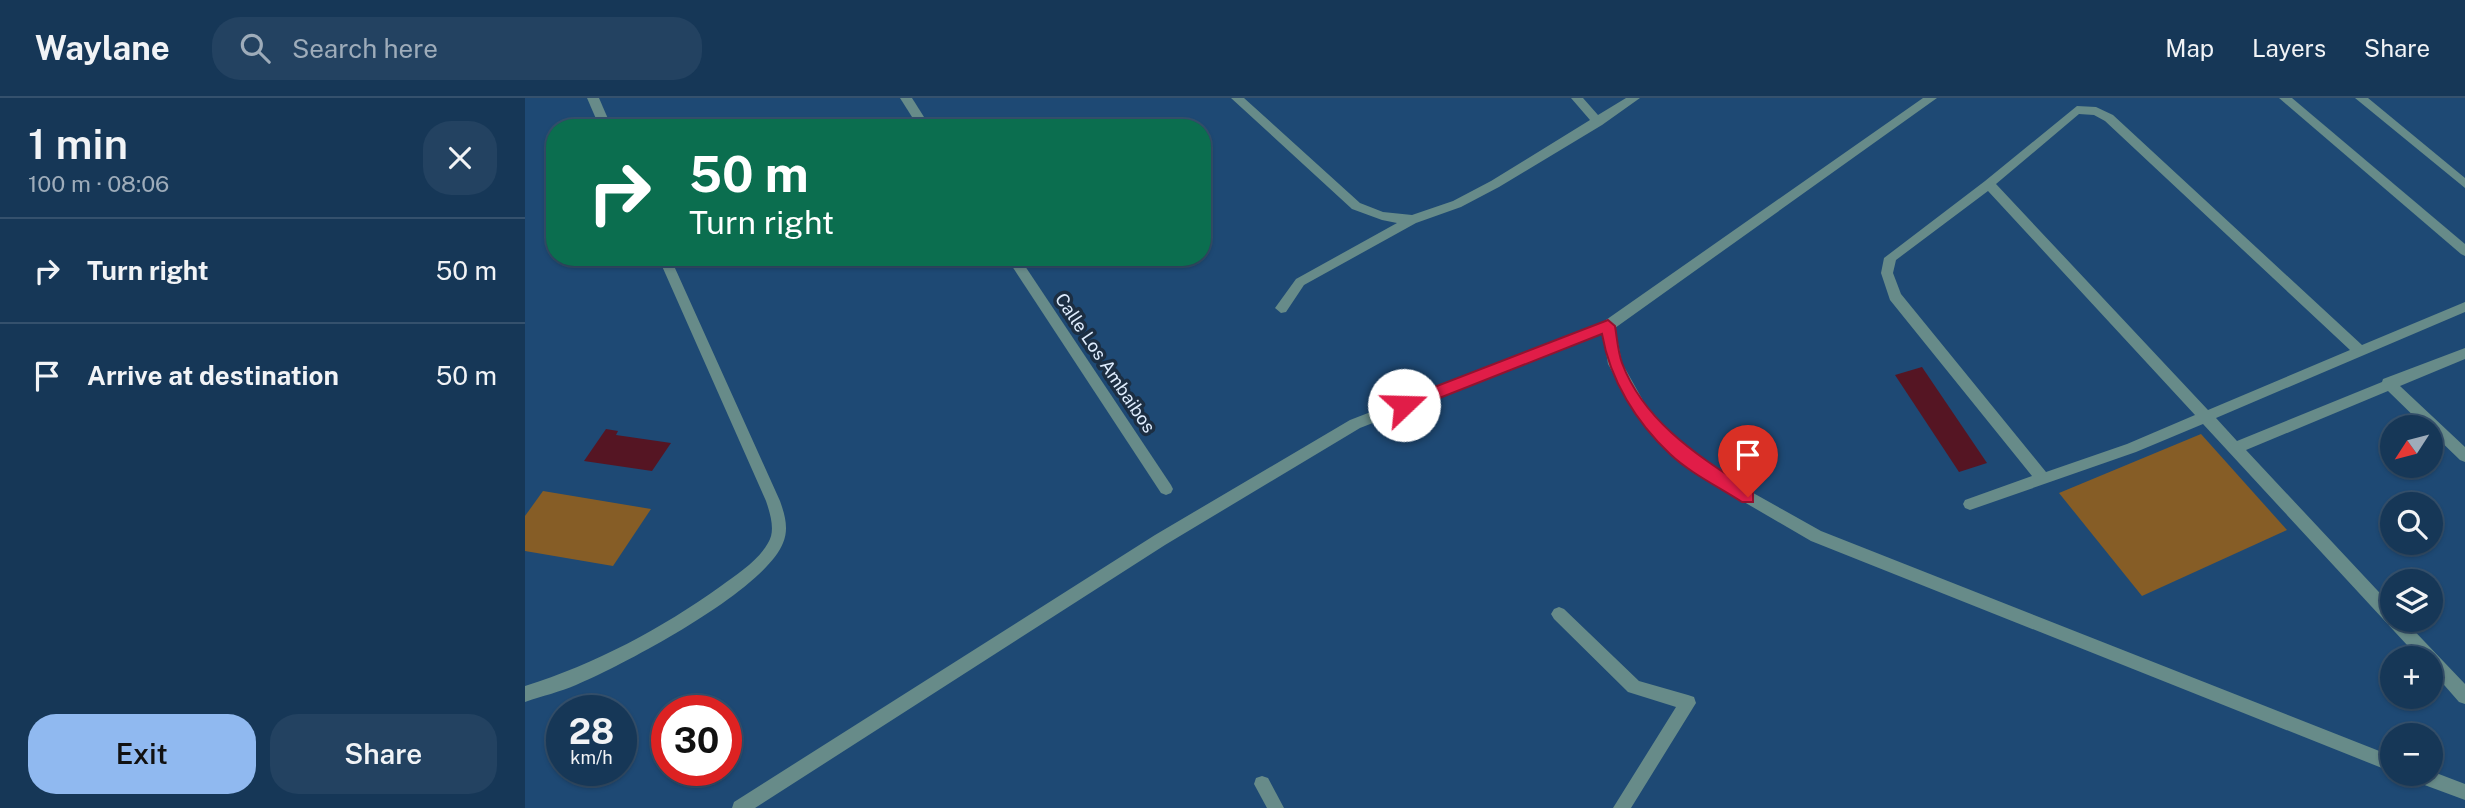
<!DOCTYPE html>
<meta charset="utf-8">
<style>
body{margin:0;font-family:"Public Sans",sans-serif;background:#234261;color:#f1f3f6;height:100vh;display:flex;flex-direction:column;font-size:26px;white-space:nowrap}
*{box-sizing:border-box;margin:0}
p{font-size:23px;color:#9eacba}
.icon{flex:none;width:38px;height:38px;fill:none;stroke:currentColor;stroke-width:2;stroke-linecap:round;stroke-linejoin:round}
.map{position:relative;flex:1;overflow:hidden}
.details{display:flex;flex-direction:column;background:#163757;width:525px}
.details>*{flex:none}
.top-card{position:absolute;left:21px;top:21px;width:665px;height:147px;border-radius:28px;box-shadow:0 2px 5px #0004,0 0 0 2px #35516d;background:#0b6e4f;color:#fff;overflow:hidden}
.needle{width:46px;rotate:234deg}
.tools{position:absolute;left:1855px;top:317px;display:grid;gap:14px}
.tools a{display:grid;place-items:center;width:63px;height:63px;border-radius:50%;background:#163757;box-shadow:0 2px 5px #0004,0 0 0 2px #35516d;font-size:35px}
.speed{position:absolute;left:21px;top:597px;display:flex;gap:14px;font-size:35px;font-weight:700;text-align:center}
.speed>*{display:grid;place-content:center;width:91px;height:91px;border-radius:50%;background:#163757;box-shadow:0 2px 5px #0004,0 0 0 2px #35516d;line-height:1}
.speed small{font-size:18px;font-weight:400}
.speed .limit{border:10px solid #d22;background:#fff;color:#111}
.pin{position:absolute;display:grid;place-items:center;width:60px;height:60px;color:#fff;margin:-72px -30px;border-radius:50% 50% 50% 0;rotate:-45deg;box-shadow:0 0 7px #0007}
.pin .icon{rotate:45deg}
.me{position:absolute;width:77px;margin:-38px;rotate:69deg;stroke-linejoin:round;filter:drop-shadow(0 0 5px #0008)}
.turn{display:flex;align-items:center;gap:24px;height:147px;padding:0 28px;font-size:32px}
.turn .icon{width:91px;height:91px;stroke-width:2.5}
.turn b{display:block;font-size:49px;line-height:60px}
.round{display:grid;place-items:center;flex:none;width:74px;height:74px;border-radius:28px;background:#234261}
.head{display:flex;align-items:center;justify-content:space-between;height:119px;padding:0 28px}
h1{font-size:42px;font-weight:600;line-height:52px}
.action{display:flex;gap:14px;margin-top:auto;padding:14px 28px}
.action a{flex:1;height:80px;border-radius:28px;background:#90b9f0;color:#111;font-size:28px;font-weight:600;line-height:80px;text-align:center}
.action a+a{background:#234261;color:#f1f3f6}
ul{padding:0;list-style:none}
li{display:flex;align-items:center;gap:21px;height:105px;padding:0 28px;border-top:2px solid #35516d}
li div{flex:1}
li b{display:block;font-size:26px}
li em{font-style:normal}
header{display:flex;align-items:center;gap:42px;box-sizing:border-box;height:98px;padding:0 35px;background:#163757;border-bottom:2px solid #35516d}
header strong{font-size:33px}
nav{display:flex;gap:38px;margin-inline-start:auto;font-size:24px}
.search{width:490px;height:63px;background:#234261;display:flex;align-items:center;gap:18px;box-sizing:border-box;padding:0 24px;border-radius:28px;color:#9eacba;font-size:26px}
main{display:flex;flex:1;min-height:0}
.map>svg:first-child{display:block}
</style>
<header>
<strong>Waylane</strong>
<div class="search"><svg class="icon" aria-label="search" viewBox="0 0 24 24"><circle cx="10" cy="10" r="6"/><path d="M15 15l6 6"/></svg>Search here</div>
<nav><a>Map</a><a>Layers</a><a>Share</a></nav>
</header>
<main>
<section class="details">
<div class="head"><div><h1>1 min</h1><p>100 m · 08:06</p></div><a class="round"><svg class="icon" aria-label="close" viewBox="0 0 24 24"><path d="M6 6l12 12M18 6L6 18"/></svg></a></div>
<ul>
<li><svg class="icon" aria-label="right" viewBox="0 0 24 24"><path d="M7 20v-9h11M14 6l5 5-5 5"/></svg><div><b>Turn right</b></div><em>50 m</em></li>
<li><svg class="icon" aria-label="arrive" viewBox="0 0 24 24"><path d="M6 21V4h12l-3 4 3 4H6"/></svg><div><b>Arrive at destination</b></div><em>50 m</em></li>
</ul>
<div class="action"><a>Exit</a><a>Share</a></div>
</section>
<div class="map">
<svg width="1940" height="710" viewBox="0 0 1940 710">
<rect width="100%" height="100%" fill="#1e4974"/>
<g fill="#865d26">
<polygon points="1676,336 1762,432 1617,498 1534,395"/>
<polygon points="18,393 126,411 88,468 0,453 0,418"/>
</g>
<g fill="#551523">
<polygon points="1397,269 1462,365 1434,374 1370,277"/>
<polygon points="81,331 93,333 91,337 146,345 127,373 59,363"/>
</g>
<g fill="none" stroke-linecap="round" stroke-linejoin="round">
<g fill="#678b89" fill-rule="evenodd">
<polygon points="62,0 74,0 87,30 75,30"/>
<polygon points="375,0 387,0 406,30 394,30"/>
<polygon points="706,0 719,0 835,105 858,114 887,117 928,103 966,83 1065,22 1046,0 1058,0 1073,17 1101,0 1115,0 1077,27 974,89 936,109 891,125 779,187 761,214 756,215 750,210 771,181 872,125 857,122 827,111"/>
<polygon points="1398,0 1412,0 1090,230 1097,265 1120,306 1157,348 1205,382 1296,433 1867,658 1867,674 1286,443 1195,390 1147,356 1110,314 1083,266 1078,235 835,330 640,447 230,710 207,710 209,704 630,437 825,322 1078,224"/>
<polygon points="1754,0 1767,0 1940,146 1940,158 1936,156"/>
<polygon points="1830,0 1843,0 1940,80 1940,90"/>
<path d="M1552,8L1571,9L1588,17L1837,247L1940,204V214L1691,320L1712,343L1857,284L1858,281L1940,250V261L1875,288L1940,349V364L1935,362L1906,334V329H1900L1863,293L1721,352L1867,508V522H1879L1940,586V606L1934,604L1906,572V560H1894L1678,326L1611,354L1445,412L1440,410L1438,406L1440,402L1507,378L1365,202L1356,175L1359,160L1460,83ZM1554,16L1569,17L1580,23L1825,252L1683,312L1471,86ZM1463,93L1670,317L1602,346L1521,374L1376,196L1368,175L1371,162Z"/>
<path d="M133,159H145L255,403C260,417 264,431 258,445C239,493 100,566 51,587C35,594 17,598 0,604V588C70,566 136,531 196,488C212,476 233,463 243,445C251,433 245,415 241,403Z"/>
<polygon points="481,159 494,159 646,387 648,391 646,395 641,397 636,395"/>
<polygon points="1034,509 1039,511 1114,583 1163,597 1169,599 1171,605 1106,710 1088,710 1151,609 1103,594 1029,521 1026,516 1029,511"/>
<polygon points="1906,673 1940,686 1940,702 1886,682 1884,676 1906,676"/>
<polygon points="737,678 743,680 759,710 742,710 729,686 731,680"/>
</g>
</g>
<path fill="#e11d48" stroke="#92132f" stroke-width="2" d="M1083,222L1090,228C1092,240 1093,254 1097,265C1120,326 1177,360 1228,394V404H1217C1194,389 1165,375 1145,356C1111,324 1085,282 1077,236L879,314L871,307L873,303Z"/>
<g text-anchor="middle" stroke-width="7" stroke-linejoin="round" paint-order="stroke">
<g font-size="18" fill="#dfedfe" stroke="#1c2e42">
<text transform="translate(580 265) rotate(56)" y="6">Calle Los Ambaibos</text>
</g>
</g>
</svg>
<div class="tools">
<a><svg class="needle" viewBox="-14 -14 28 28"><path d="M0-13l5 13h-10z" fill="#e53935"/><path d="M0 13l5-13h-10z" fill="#9eacba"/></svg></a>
<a><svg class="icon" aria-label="search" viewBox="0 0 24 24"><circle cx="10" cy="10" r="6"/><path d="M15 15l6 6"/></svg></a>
<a><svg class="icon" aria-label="layers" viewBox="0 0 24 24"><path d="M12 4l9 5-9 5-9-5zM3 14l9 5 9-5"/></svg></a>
<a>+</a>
<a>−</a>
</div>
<div class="speed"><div>28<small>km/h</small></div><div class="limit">30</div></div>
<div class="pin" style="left:1223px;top:399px;background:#d93025"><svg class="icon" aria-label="arrive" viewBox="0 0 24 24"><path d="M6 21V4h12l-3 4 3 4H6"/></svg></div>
<svg class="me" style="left:879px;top:307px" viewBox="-20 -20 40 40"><circle r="19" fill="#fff"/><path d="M0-13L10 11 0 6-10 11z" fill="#e11d48"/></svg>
<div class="top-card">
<div class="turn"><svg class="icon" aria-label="right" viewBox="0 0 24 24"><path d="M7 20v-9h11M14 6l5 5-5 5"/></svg><div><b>50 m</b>Turn right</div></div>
</div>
</div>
</main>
